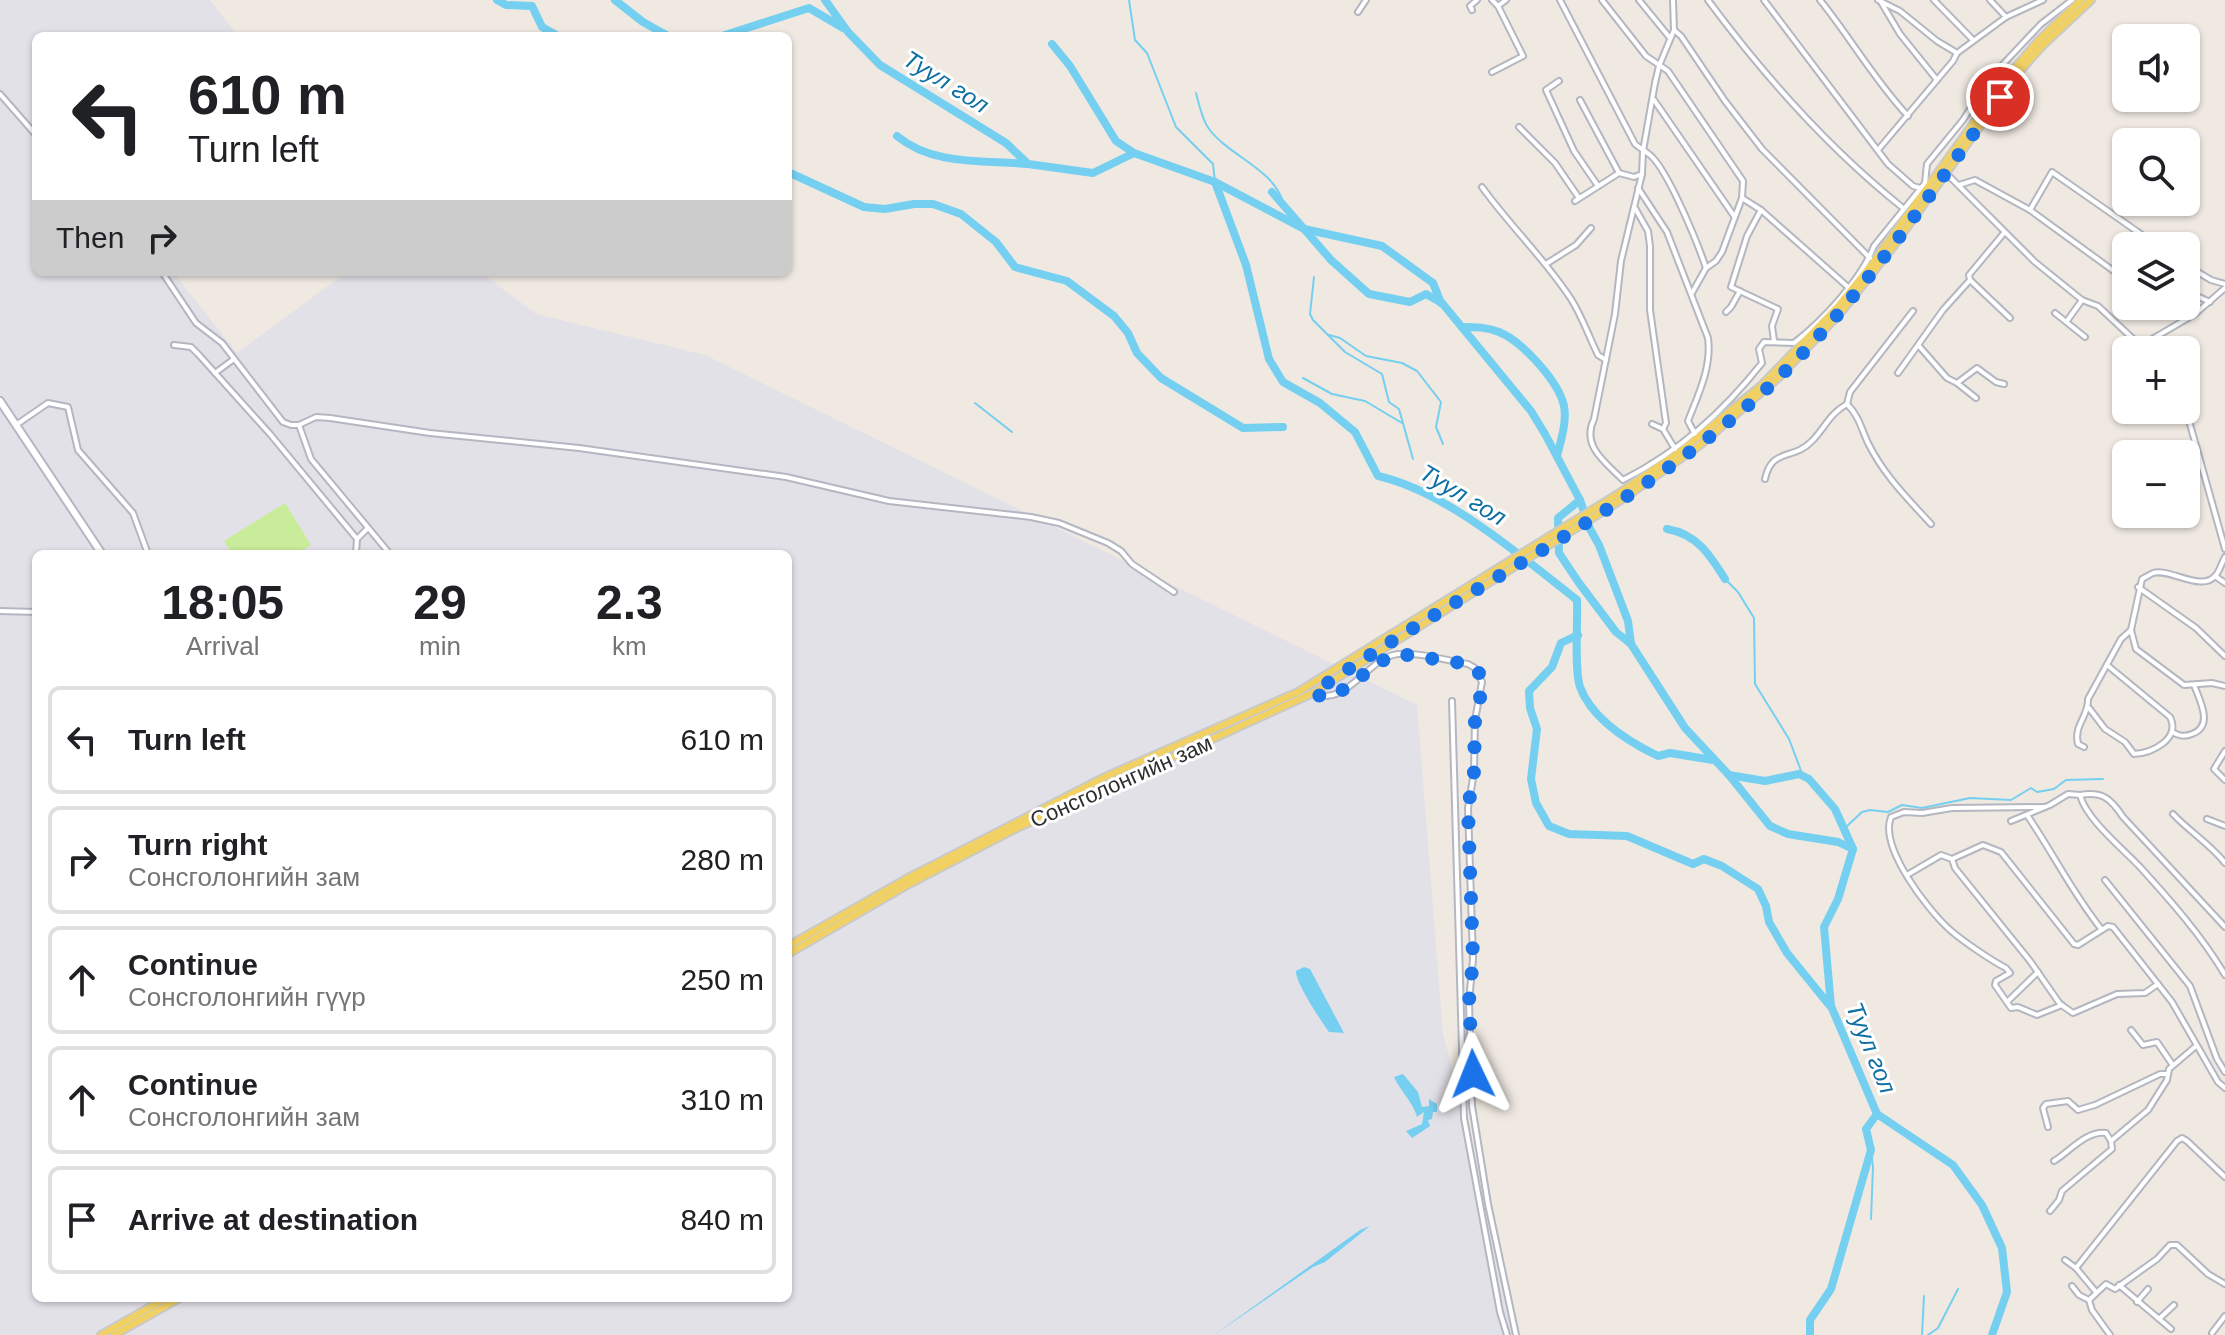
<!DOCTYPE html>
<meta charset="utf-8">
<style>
body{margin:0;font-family:Helvetica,sans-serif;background:#f6f6f6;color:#202124;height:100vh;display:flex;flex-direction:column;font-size:30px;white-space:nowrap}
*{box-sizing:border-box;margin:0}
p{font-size:26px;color:#757577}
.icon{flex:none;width:44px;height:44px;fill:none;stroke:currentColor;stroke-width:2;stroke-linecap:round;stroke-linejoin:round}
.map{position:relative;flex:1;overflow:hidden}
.panel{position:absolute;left:32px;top:550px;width:760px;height:752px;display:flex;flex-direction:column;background:#fff;border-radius:12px;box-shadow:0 2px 6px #0004}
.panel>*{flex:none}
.guide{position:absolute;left:32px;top:32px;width:760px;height:244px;border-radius:12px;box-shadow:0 2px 6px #0004;background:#fff;color:#202124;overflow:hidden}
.controls{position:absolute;left:2112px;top:24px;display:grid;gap:16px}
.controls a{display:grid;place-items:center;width:88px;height:88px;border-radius:12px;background:#fff;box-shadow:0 2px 6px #0004;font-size:40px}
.pin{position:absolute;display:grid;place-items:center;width:68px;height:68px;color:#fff;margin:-34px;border:4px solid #fff;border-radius:50%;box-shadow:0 2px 8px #0007}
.me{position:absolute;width:88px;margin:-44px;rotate:358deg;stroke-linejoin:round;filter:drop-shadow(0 0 6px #0008)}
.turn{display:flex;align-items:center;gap:28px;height:168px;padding:0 24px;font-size:36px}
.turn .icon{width:104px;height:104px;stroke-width:2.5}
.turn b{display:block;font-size:56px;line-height:68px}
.then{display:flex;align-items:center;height:76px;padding:0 24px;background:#0003;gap:16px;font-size:30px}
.eta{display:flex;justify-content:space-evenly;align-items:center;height:136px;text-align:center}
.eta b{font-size:48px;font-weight:700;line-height:56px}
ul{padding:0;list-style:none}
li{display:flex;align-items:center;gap:24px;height:108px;margin:0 16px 12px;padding:0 8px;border:4px solid #e0e0e0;border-radius:12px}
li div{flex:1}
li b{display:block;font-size:30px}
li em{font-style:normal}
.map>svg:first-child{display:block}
</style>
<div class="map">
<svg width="2225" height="1335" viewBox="0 0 2225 1335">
<rect width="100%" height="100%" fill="#efe9e1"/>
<path fill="#e3e1e8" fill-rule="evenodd" d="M0,0H210L238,36H36V272H173L237,353L347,272H480L536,314L705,355L1417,705L1443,1034L1521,1335H0ZM36,554H788V1298H36Z"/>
<polygon fill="#c9ec9a" points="285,503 311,545 297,554 232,554 224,541"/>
<g fill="#75cff0">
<path d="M1304,967L1310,969L1344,1033L1329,1032C1321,1021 1295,982 1296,971Z"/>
<path d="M1403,1074L1418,1092L1422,1107L1429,1106V1099L1437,1104V1112H1433L1432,1119L1428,1120L1430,1126L1412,1138L1406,1131L1422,1124L1424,1112L1417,1117C1413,1102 1401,1092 1394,1077Z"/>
<polygon points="1370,1226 1325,1262 1313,1267 1214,1335 1360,1230"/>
</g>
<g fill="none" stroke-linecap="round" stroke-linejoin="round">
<g stroke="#75cff0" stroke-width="2">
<polyline points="1129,0 1135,40 1147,53 1176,127 1213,164 1215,182"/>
<path d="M1196,93C1199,104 1202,120 1209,129C1230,157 1277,170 1284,206"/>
<polyline points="1314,277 1310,314 1313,320 1345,352 1382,374 1389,402 1399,409 1413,459"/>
<polyline points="1329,335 1340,338 1366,356 1402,363 1417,371 1441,402 1436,427 1443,444"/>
<polyline points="1303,378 1332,394 1365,401 1402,423"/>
<polyline points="975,403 1012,432"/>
<polyline points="1725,579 1738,592 1754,618 1755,684 1789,739 1803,776"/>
<polyline points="1845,828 1862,812 1870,810 1888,812 1902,805 1922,808 1970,798 2011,800 2031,788 2037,792 2054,789 2066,780 2103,779"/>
<polyline points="1871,1219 1873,1167 1871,1150"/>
<polyline points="1922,1335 1924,1296"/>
<polyline points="1928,1335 1938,1328 1958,1289"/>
</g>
<g stroke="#75cff0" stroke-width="8">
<polyline points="497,0 506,5 532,6 542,27 558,36"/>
<polyline points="615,0 643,22 668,36"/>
<path d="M825,0L848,32L880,65L1006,143L1028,164L1093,173L1134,153L1215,182L1246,265L1269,359L1283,382L1320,403L1355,432L1378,476C1446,491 1522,557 1577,600C1578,621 1574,669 1580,687C1592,719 1629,742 1658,756L1670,753L1713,760"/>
<polyline points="722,36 809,8 843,28"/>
<polyline points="1052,44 1070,66 1116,141 1134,153"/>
<path d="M897,136C933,166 984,160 1027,164"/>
<polyline points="788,172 864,207 885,209 914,204 933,204 961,214 996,242 1015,267 1067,281 1114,316 1128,333 1137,353 1161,378 1243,428 1283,427"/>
<polyline points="1215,182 1304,229 1382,246 1433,283 1441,303"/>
<polyline points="1272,192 1331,260 1369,294 1410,302 1426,294 1442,303 1531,411 1545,434 1580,500 1590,529 1599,545 1628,621 1631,644"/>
<path d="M1462,327C1475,327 1487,327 1499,332C1522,341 1559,382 1564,406C1567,422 1561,440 1557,456"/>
<polyline points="1580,500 1558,518 1559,553 1579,583 1616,632 1631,644 1685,728 1729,775 1770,826 1788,834 1838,842 1853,849 1838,899 1824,927 1831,1006 1877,1114 1953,1165 1982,1205 2002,1248 2007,1292 1992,1335"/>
<path d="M1667,529C1697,534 1710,555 1725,579"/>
<polyline points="1578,635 1561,643 1552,667 1529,691 1530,708 1537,729 1531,779 1536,803 1549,826 1569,834 1627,836 1693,864 1704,859 1722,866 1758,889 1766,906 1769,922 1787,953 1830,1006"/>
<polyline points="1729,775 1765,781 1799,774 1809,779 1835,809 1853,849"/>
<polyline points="1810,1335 1810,1320 1831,1289 1871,1150 1866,1129 1877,1114"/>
</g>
<defs>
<g id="street">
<polyline points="1492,0 1498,6"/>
<path d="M1560,0L1635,144C1640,148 1645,151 1650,155C1668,170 1698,244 1706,268"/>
<polyline points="1602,0 1646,56 1668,71 1743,181 1742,198 1722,252 1716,261 1706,268 1692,293"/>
<polyline points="1639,0 1670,38"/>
<path d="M1673,0L1674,30L1659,66L1655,83L1643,151L1642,174L1621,261L1615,314L1594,419C1581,446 1605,462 1623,480C1680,451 1723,412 1762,363L1759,349L1764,342L1794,343C1822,321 1861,280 1874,246L1925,183L1927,164L1963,120L1991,77L2041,24L2072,0"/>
<path d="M1708,0C1765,77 1828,148 1903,208"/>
<polyline points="1764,0 1888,164 1913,186 1920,188"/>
<path d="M1820,0C1850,37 1875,81 1908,116"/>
<polyline points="1878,0 1900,11 1937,41 1957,53"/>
<polyline points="1934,0 1973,40"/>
<polyline points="1990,0 2006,17"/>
<polyline points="1881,2 1900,34 1937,80"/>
<polyline points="1472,10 1470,6 1477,0"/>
<polyline points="1358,12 1366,0"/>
<polyline points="1674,30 1681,36 1725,101 1762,149 1870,258"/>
<polyline points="1492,72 1523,56 1498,6 1506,0"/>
<polyline points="1559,81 1546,90 1574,151 1598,186"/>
<polyline points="0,94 36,135"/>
<polyline points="1580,100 1619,173"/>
<polyline points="1654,100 1734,216"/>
<polyline points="1519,127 1555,163 1579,198"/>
<polyline points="1878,150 1953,61 1957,53 2006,17 2043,0"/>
<polyline points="1946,173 2035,262 2082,300 2098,306 2145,350"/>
<polyline points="1959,185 1975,180 2030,210 2126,280"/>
<path d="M1482,187C1510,226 1545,259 1571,299C1582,316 1589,337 1598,355L1606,360"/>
<path d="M1638,188L1667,232L1708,338C1712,367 1698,395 1688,421L1696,436"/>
<polyline points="1742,198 1761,210 1848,287"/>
<polyline points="1575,201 1619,173 1634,177 1642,174"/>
<polyline points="1635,208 1648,231 1650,246 1650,310 1666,423 1663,429 1675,449"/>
<polyline points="1761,210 1747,236 1731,287 1778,309 1772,326 1774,341"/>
<polyline points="2030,210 2052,172 2158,246"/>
<polyline points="1546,264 1576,245 1591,228"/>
<polyline points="2186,265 2211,280 2225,284"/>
<polyline points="162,272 196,323 222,343 283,422 291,425 299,425 311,459 390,554"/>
<polyline points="1970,280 2010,318"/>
<polyline points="2199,297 2210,302"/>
<polyline points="1726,312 1731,307 1740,291"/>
<polyline points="2055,313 2085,337"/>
<polyline points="2067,321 2082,300"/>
<polyline points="174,345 191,347 199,355 270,434 357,539"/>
<polyline points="2142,345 2195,314 2225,288"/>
<polyline points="1919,346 1947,378 1957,383 1977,368 1996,382 2004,384"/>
<polyline points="215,373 234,359"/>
<polyline points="1898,373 1943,310 1970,280 1969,275 2004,233"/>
<polyline points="1957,383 1976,398"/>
<path d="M1847,404C1859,416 1861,428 1868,443C1883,474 1908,499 1931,524"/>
<polyline points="2186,410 2225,549"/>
<polyline points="1652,424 1663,429"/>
<polyline points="16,425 48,403 68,407 78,450 133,513 148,554"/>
<polyline points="299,425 316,417 330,418 430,433 579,448 786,477 889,501 1031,517 1059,523 1108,543 1121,551 1132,564 1174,592"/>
<path d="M1765,479C1772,447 1793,461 1812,441C1825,428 1829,414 1847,404L1850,392L1913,311"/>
<polyline points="356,554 357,539 368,528"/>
<path d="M2225,557C2222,562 2220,570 2216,575C2202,593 2171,568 2153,573C2151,574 2144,578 2142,579L2131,630L2136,649L2184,685L2212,683L2225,686"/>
<polyline points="2215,576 2225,583"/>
<polyline points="2138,587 2196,628 2225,656"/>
<polyline points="0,611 36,612"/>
<path d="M1313,693C1344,708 1365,663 1393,655C1411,650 1449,661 1468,664L1475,668L1482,682L1475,720L1474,772L1468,808L1473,959L1469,1001L1472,1106L1488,1204L1516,1335"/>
<polyline points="1452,701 1464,1118 1500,1312 1507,1335"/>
<path d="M2089,708L2105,729L2125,742L2134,754C2152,753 2181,739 2170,717L2107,665"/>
<path d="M2172,732C2179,736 2184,737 2192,734C2214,726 2200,701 2194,685"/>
<path d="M2084,747L2078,744C2073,726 2089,716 2088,699L2121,639L2131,630"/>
<polyline points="2225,751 2214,769 2225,780"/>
<path d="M2044,807L1952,808L1922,813L1904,812L1891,817C1879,847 1927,909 1949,929C1961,940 1992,961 2006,968L2010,973L1996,981L1995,985L2011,1008L2018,1007L2037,1015L2062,1005"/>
<path d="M2173,814C2190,832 2210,844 2225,863"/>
<path d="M2027,815C2053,853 2073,894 2102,930"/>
<polyline points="2207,819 2225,826"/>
<polyline points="2011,821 2050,805 2068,794 2080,795"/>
<polyline points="1952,859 1955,868 2030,961 2060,1004 2073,1013 2117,994 2145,993 2158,984"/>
<polyline points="1907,875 1941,855 1952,859 1983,845 2001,852 2074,944 2078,945 2108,926 2113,927 2172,1002 2218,1082 2225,1088"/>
<polyline points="2105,880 2190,986 2217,1059 2225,1072"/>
<path d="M2225,927L2123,817C2111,799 2103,791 2080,795C2086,819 2122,848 2140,867C2170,900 2202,936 2225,975"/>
<polyline points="2007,1002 2038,972"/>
<polyline points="2131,1030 2143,1045 2157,1042 2172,1064"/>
<polyline points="2048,1127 2043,1108 2046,1104 2068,1101 2078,1110 2095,1105 2160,1074 2166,1074"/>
<path d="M2054,1161C2069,1152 2087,1130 2106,1133L2111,1141"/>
<polyline points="2050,1211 2059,1200 2062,1191 2112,1149 2111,1141 2148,1110 2167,1080 2169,1069 2196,1046"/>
<polyline points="2065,1260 2076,1268 2096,1292"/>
<polyline points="2076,1268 2177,1141 2182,1138 2187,1141 2225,1177"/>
<polyline points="2119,1285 2171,1329"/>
<polyline points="2072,1286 2079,1295 2089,1300"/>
<polyline points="2089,1300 2106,1284 2115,1289 2157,1259 2170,1245 2177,1245 2208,1274 2225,1284"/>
<polyline points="2089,1300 2092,1310 2110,1335"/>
<polyline points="2137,1302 2148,1289"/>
<polyline points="2160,1318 2174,1305"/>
<polyline points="2212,1333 2225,1316"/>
</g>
<polyline id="secondary" points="0,401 102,554"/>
<g id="primary">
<polyline points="788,946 906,879 1105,777 1298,692 1618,494 1682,450 1761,386 1839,305 1872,264 2007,77 2039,40 2081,0"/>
<polyline points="788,954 909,884 1017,828 1313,693 1624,498 1700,445 1778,378 1842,311 1892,248 2018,73 2044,44 2091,0"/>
<polyline points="101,1335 166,1298"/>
<polyline points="114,1335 180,1298"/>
</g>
</defs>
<use href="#street" stroke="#b4b7c1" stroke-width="8"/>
<use href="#secondary" stroke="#b4b7c1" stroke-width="10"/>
<use href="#primary" stroke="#c9c9c9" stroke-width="10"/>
<use href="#street" stroke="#fff" stroke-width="4"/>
<use href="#secondary" stroke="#fff" stroke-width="6"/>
<use href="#primary" stroke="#f2d163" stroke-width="6"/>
</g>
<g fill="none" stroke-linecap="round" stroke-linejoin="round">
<path stroke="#1a73e8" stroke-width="14" stroke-dasharray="0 25.2" d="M1473,1074L1469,1001L1473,959L1468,808L1474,772L1475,720L1482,689L1480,674L1468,664L1401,654L1385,659L1337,694L1323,697L1313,693C1460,591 1627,514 1761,394C1856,308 1925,200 2000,97"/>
</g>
<g text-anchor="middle" stroke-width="6" stroke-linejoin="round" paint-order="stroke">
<g font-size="22" fill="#2e2e2e" stroke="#fff">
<text transform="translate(1121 781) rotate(-24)" y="8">Сонсголонгийн зам</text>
</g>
<g font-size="24" font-style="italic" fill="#0d6fa3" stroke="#fff">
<text transform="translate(946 82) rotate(32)" y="8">Туул гол</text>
<text transform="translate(1463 495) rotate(31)" y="8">Туул гол</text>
<text transform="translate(1871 1048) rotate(68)" y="8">Туул гол</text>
</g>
</g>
</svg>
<div class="controls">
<a><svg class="icon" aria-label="sound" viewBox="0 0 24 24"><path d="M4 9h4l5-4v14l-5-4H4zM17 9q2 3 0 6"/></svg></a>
<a><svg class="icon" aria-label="search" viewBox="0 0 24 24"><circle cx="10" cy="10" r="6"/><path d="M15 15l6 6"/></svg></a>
<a><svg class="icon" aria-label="layers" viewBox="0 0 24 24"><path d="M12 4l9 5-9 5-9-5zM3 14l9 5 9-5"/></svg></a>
<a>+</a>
<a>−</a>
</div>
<div class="pin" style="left:2000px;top:97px;background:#d93025"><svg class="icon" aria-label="arrive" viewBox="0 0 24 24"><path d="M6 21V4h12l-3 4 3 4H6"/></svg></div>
<svg class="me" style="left:1473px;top:1074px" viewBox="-20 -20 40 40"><path d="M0-17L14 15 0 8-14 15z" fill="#1a73e8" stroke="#fff" stroke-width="4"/></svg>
<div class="guide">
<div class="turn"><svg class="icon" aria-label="left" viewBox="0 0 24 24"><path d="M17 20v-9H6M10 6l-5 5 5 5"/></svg><div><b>610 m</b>Turn left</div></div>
<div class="then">Then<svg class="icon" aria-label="right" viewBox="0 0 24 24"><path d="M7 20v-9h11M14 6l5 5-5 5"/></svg></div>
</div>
<section class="panel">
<div class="eta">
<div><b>18:05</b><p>Arrival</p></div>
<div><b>29</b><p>min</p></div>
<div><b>2.3</b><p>km</p></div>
</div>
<ul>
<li><svg class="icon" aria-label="left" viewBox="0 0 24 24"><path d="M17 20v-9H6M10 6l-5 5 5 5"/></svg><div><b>Turn left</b></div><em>610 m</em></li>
<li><svg class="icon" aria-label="right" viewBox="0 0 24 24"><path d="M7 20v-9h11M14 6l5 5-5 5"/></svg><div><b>Turn right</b><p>Сонсголонгийн зам</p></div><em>280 m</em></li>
<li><svg class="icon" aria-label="ahead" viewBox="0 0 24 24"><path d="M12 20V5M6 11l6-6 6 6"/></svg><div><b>Continue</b><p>Сонсголонгийн гүүр</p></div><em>250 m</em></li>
<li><svg class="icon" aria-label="ahead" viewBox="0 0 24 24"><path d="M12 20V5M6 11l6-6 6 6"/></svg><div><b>Continue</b><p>Сонсголонгийн зам</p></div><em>310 m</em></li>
<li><svg class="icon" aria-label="arrive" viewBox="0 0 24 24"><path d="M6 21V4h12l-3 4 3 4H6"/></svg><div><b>Arrive at destination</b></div><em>840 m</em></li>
</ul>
</section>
</div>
